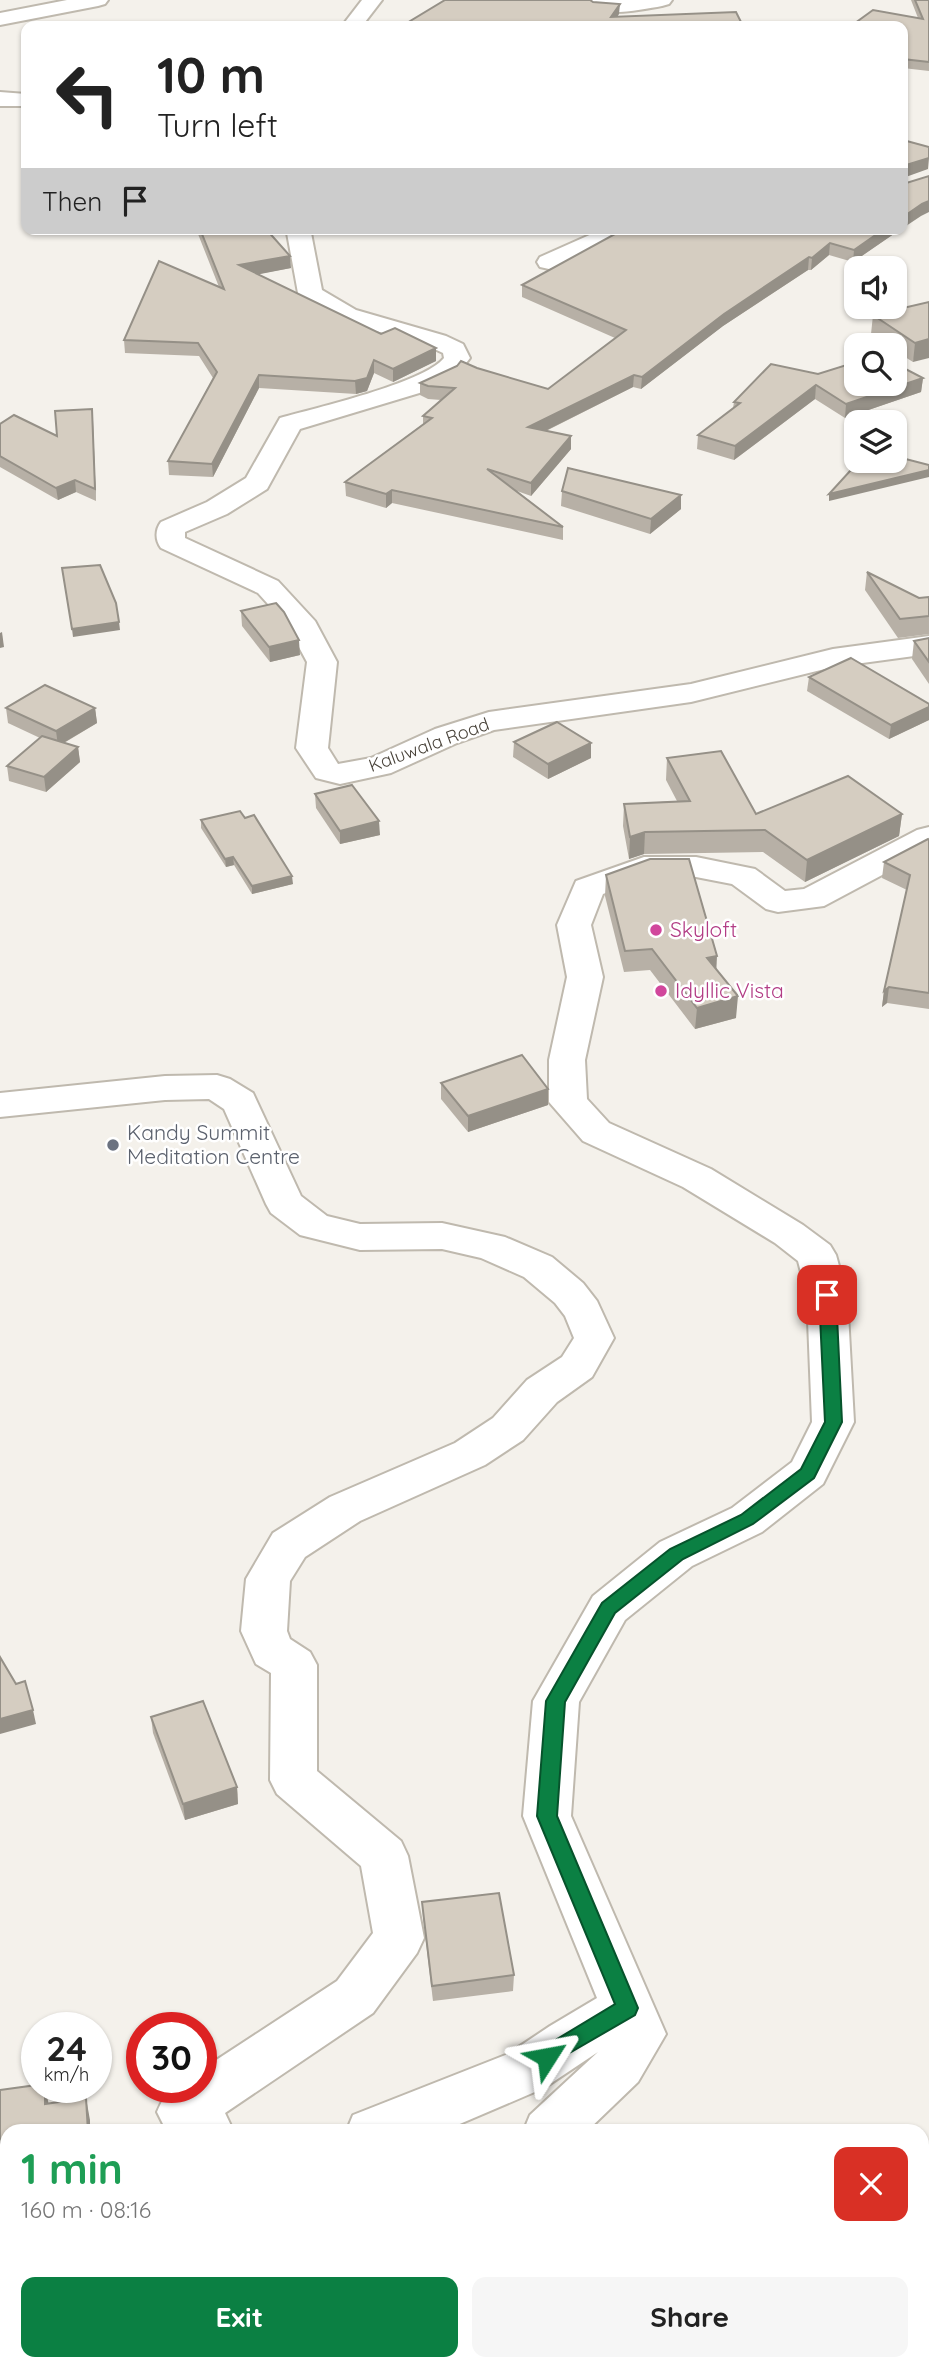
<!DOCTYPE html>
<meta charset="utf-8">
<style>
body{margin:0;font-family:Quicksand,sans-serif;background:#f6f6f6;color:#222;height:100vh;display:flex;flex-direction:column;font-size:26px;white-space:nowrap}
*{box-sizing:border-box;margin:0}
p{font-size:23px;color:#767676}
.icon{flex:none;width:38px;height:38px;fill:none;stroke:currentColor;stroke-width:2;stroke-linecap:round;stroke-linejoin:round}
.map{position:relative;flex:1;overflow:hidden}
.sheet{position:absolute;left:0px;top:2124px;width:929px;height:247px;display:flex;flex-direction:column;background:#fff;border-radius:21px 21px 0 0;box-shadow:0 2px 5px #0004}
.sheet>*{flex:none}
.hud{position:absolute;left:21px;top:21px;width:887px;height:214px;border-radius:14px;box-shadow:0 2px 5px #0004;background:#fff;color:#222;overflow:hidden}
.buttons{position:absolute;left:844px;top:256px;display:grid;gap:14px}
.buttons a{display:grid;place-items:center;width:63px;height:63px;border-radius:14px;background:#fff;box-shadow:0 2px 5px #0004;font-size:35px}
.speed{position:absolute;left:21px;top:2012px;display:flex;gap:14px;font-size:35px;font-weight:700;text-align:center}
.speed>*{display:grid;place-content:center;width:91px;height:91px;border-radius:50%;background:#fff;box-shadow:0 2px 5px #0004;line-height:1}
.speed small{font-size:18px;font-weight:400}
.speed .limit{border:10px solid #d22;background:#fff;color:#111}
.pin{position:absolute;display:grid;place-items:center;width:60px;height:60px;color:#fff;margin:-30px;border-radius:14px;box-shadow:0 4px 10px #0006}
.me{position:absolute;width:77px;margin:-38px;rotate:56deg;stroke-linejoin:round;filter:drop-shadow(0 0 5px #0008)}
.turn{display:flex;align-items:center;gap:24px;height:147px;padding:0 21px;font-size:32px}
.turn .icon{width:91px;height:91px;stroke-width:2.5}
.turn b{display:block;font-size:49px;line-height:60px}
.then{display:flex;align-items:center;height:66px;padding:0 21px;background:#0003;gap:14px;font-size:26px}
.round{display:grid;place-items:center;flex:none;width:74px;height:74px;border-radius:14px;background:#f6f6f6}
.summary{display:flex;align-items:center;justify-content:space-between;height:119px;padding:0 21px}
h1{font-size:42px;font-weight:700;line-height:52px;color:#1e9e55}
.primary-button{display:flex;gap:14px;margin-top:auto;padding:14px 21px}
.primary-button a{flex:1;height:80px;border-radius:14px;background:#0b8043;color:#fff;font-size:28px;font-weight:700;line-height:80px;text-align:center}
.primary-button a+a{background:#f6f6f6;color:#222}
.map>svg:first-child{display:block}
</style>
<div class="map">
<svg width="929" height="2370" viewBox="0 0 929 2370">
<rect width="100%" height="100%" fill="#f4f1eb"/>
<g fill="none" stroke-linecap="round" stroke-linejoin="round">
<defs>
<g id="minor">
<polygon points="67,0 108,0 105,4 98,6 0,25 0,13"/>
<polygon points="362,0 382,0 362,26 342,26"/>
<path d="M577,0H672L669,4L662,6C640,10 593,20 577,0Z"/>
<polygon points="0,92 26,94 26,106 0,106"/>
<path d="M290,229H314L311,233L322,290L356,310L446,336L463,344L470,358L456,376L426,391L300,429L267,489L227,514L185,532V538L278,581L315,621L337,662L328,748L338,764L371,758L435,729L489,712L691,684L833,649L929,636V654L833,667L691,702L494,730L457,743L391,773L340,784L316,778L296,748L307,662L287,625L258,593L161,548C155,540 155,530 161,522L207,502L246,478L280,418C315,408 424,383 444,358L443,353L428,346L338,320L301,298L298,293L287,233Z"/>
<polygon points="603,229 635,229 631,234 558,267 549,269 540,267 537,262 540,257"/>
<polygon points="929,827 929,850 824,906 778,912 766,909 732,884 696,877 648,877 603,894 591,925 603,977 585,1060 587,1099 609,1123 711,1169 803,1225 830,1245 836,1255 847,1295 854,1422 823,1484 762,1532 692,1566 625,1620 579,1702 571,1816 666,2034 638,2082 586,2132 523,2132 530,2115 598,2052 544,2088 441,2132 346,2132 353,2115 508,2054 550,2026 597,1998 523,1816 533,1701 593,1596 660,1542 732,1508 792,1462 812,1422 807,1295 798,1261 775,1243 683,1187 583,1141 549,1102 549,1060 567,977 557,925 576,881 644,857 696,857 755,869 785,891 804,889 917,830"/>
<path d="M217,1075L230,1079L253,1093L301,1196L327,1216L360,1224L442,1223L505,1237L552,1257L583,1283L597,1301L614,1338L592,1377L557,1402L523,1440L485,1465L360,1521L305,1557L290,1581L287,1631L290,1639L310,1652L317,1665V1771L401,1841L408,1856L424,1938L417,1953L373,2013L225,2113L234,2132H167L157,2112C168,2086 174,2088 201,2088V2070L337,1981L373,1933L361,1866L277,1794L270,1780L271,1673L256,1664L241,1631L246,1579L273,1533L330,1497L455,1443L493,1418L527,1380L562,1357L574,1338L565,1316L555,1303L524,1277L481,1258L442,1249L360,1250L300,1235L271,1213L266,1204L224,1109L209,1099L165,1100L0,1117V1093L165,1076Z"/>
<polygon points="192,2364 252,2364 250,2370 190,2370"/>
</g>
</defs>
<use href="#minor" stroke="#bfb9ae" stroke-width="4"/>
<use href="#minor" fill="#fff" fill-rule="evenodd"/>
</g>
<g fill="#b7b0a6">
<polygon points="911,0 929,0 929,71 903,68 903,26 918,18"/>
<polygon points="196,229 266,229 291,268 258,274 381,334 436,348 436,361 393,382 374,373 367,391 356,394 259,388 213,477 169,475 168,461 213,378 199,356 125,353 124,340 219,287"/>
<polygon points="579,229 596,229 587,233"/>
<polygon points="901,229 853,262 829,255 811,270 808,270 723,326 641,389 633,387 546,431 571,449 531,496 517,491 563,527 563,540 392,503 386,508 346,496 345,482 423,424 423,416 441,400 428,399 420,395 420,383 477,368 548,389 615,338 522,297 522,285"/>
<polygon points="929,302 913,362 894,350 894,345 887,345 871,334 873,315"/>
<polygon points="818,374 923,378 921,392 845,418 815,399 734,460 697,449 698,435 733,408 734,402"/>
<polygon points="92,409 96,501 76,492 58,500 0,467 0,424 57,436"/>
<polygon points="562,491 681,509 650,534 561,506"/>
<polygon points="867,572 919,598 929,597 929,634 898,638 865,590"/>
<polygon points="241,611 300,655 270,662 242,626"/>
<polygon points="929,638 929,684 912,659 914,641"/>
<polygon points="809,677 929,704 929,720 889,739 807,691"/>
<polygon points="6,708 95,708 97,723 64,743 78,747 80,762 46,792 9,781 7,766 40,738 8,723"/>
<polygon points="514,742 591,743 591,758 548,779 513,757"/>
<polygon points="667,758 756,814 902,814 899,836 805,882 763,852 644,854 629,859 623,826 624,804 677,801 666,780"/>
<polygon points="315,794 380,835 340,844 316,808"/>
<polygon points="245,818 293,884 252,894 234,865 226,867 201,828 201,820"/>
<polygon points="929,840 929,1009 887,1003 882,1007 884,991 907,890 882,878 884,862"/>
<polygon points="606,875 716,970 736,1018 695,1029 650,970 624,972 605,896"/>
<polygon points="441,1083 548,1089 548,1105 468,1132 441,1099"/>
<polygon points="151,1717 237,1787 238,1804 185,1820 153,1733"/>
<polygon points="422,1902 514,1975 513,1991 433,2001 423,1918"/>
<polygon points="0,2090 48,2104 90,2120 7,2132 7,2217 0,2218"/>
</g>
<g fill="#959087">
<polygon points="620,4 619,14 612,26 611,17"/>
<polygon points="929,158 928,169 903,178 903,166"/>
<polygon points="929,201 929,212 921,216 903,228 903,217 922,204"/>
<polygon points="587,229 596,229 587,233"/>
<polygon points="884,229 901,229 853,262 854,250"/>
<polygon points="830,243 829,255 811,270 812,258"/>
<polygon points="290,256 291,268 240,278 239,265"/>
<polygon points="809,257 808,270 723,326 641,389 642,377 724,314"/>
<polygon points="929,339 929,358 913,362 915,343"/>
<polygon points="436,348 436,361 393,382 393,369"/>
<polygon points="374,360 374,373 367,391 356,394 355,381"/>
<polygon points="259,375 259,388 213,477 212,464"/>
<polygon points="634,375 633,387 527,440 528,427"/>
<polygon points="923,378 921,392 845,418 846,404"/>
<polygon points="816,385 815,399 734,460 735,446"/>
<polygon points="92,409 93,421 96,501 95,489"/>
<polygon points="571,436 571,449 531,496 531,483"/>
<polygon points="929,470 929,477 829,501 829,494"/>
<polygon points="75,480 76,492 58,500 56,488"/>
<polygon points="392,490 392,503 386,508 386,494"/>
<polygon points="681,495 681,509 650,534 651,519"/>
<polygon points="119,622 120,630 73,637 72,629"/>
<polygon points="2,632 4,647 0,648 0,633"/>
<polygon points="299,640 300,655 270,662 269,647"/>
<polygon points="929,707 929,720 889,739 891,725"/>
<polygon points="95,708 97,723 58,746 56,731"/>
<polygon points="591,743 591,758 548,779 548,764"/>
<polygon points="78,747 80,762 46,792 44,777"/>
<polygon points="902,814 899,836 805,882 807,860"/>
<polygon points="379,821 380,835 340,844 340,831"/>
<polygon points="645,832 644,854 629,859 630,837"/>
<polygon points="233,857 234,865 226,867 225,859"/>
<polygon points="292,876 293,884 252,894 252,886"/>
<polygon points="717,956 716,977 707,958"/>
<polygon points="889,987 887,1003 882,1007 884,991"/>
<polygon points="738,996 736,1018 695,1029 697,1008"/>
<polygon points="548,1089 548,1105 468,1132 468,1116"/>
<polygon points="33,1710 36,1724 0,1734 0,1719"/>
<polygon points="237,1787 238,1804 185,1820 183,1804"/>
<polygon points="45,2088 49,2105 45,2104"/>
<polygon points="86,2098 90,2120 90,2132 88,2132"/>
</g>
<g fill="#d5cdc1" stroke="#959087" stroke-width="2">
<polygon points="445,0 590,0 593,2 620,4 611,17 736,12 743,26 402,26"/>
<polygon points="915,0 929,0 929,62 903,59 903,26 851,26 873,10 923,19"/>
<polygon points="903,140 929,147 929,158 903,166"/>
<polygon points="929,176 929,201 922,204 903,217 903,184"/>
<polygon points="200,229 266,229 290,256 239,265 381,334 395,328 436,348 393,369 374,360 367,378 355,381 259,375 212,464 168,461 217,372 198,343 124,340 159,261 224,289"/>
<polygon points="624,229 884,229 854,250 830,243 812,258 809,257 724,314 642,377 634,375 528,427 571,436 531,483 487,469 563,527 392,490 386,494 345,482 432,418 423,416 455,388 428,386 420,383 457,366 461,361 477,368 548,389 626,330 522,285"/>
<polygon points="929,302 929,339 915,343 873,315"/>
<polygon points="856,362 856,383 894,383 894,363 923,378 846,404 816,385 735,446 698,435 740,403 734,402 771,364 818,374"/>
<polygon points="92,409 95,489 75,480 56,488 0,456 0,424 14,415 57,436 55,411"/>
<polygon points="894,456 929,465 929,470 829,494 860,460 894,460"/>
<polygon points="568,468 681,495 651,519 562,491"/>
<polygon points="100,565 116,603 119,622 72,629 62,568"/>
<polygon points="867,572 919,598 929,597 929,616 900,619"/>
<polygon points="276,603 284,612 299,640 269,647 241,611"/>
<polygon points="929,638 929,662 914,641"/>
<polygon points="851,658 929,704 929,707 891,725 809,677"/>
<polygon points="45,685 95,708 56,731 6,708"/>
<polygon points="557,722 591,743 548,764 514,742"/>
<polygon points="42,736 78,747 44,777 7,766"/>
<polygon points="721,751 756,814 848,776 902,814 807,860 765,830 645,832 630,837 624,804 690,801 667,758"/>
<polygon points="352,785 379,821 340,831 315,794"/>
<polygon points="240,811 245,818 254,815 292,876 252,886 233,857 225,859 201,820"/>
<polygon points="928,839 929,840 929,993 889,987 884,991 910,875 884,862"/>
<polygon points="650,859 689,859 717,956 707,958 738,996 697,1008 652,949 625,951 606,875"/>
<polygon points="522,1055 548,1089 468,1116 441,1083"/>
<polygon points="0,1657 16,1684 25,1681 33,1710 0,1719"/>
<polygon points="203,1701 237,1787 183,1804 151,1717"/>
<polygon points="499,1893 514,1975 432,1986 422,1902"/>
<polygon points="37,2085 37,2088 45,2088 45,2104 86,2098 88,2132 7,2132 7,2195 0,2196 0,2090"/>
</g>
<polygon fill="#0b8043" stroke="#07532c" stroke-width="2" points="827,1289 836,1295 842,1422 814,1478 753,1524 683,1559 615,1613 565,1702 557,1816 638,2008 635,2015 547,2066 539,2063 536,2057 539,2050 615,2004 537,1816 546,1701 602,1603 670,1549 741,1515 801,1469 825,1422 819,1295"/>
<g fill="#d1479c" stroke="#fff" stroke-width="2.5">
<circle cx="656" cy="930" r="7"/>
<circle cx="661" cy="991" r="7"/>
</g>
<circle fill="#6b7280" stroke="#fff" stroke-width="2.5" cx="113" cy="1145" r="7"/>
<g text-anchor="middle" stroke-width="5" stroke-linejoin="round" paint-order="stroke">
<g font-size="18" fill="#484239" stroke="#fff">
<text transform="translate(429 745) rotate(-20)" y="6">Kaluwala Road</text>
</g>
<g font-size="21" fill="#b23c85" stroke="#fff" text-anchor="start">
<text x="670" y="937">Skyloft</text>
<text x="675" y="998">Idyllic Vista</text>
</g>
<g font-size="21" fill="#5b616d" stroke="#fff" text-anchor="start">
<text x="127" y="1140">Kandy Summit<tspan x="127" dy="24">Meditation Centre</tspan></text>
</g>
</g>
</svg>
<div class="buttons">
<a><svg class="icon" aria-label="sound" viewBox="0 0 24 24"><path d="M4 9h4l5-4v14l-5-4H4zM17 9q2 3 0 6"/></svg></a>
<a><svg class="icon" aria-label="search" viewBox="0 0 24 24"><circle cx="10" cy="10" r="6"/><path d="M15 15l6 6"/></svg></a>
<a><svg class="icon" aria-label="layers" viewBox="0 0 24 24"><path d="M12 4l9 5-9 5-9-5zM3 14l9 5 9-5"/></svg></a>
</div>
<div class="speed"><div>24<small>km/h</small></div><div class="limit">30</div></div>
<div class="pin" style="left:827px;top:1295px;background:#d93025"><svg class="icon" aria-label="arrive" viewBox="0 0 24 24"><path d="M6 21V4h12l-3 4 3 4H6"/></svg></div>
<svg class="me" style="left:547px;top:2057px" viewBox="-20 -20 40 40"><path d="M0-17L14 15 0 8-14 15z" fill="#0b8043" stroke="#fff" stroke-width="4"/></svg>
<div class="hud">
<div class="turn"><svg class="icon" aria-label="left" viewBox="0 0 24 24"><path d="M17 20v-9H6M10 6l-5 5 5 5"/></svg><div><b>10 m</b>Turn left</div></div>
<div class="then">Then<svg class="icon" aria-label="arrive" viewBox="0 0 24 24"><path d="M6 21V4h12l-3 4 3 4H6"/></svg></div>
</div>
<section class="sheet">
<div class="summary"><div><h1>1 min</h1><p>160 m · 08:16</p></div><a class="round" style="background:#d93025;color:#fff"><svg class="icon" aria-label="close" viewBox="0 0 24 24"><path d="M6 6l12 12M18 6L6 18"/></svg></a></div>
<div class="primary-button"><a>Exit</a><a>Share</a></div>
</section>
</div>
